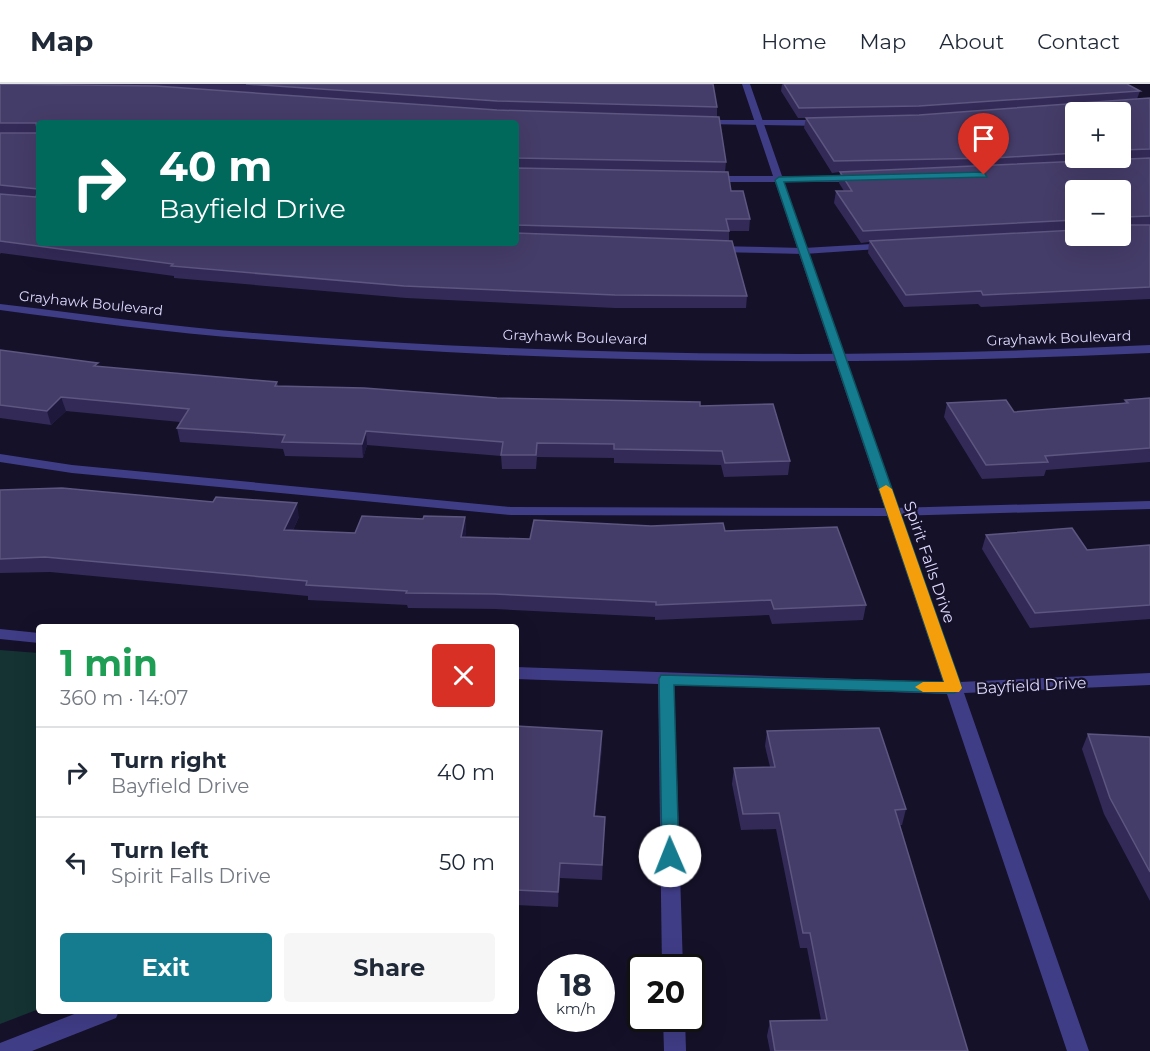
<!DOCTYPE html>
<meta charset="utf-8">
<style>
body{margin:0;font-family:Montserrat,sans-serif;background:#f6f6f7;color:#1f2937;height:100vh;display:flex;flex-direction:column;font-size:22px;white-space:nowrap}
*{box-sizing:border-box;margin:0}
p{font-size:20px;color:#747a83}
.icon{flex:none;width:33px;height:33px;fill:none;stroke:currentColor;stroke-width:2;stroke-linecap:round;stroke-linejoin:round}
.map{position:relative;flex:1;overflow:hidden}
.details{position:absolute;left:36px;top:540px;width:483px;height:390px;display:flex;flex-direction:column;background:#fff;border-radius:6px;box-shadow:0 6px 24px #0002}
.details>*{flex:none}
.top-card{position:absolute;left:36px;top:36px;width:483px;height:126px;border-radius:6px;box-shadow:0 6px 24px #0002;background:#00695c;color:#fff;overflow:hidden}
.controls{position:absolute;left:1065px;top:18px;display:grid;gap:12px}
.controls a{display:grid;place-items:center;width:66px;height:66px;border-radius:6px;background:#fff;box-shadow:0 6px 24px #0002;font-size:30px}
.speed{position:absolute;left:537px;top:870px;display:flex;gap:12px;font-size:30px;font-weight:700;text-align:center}
.speed>*{display:grid;place-content:center;width:78px;height:78px;border-radius:50%;background:#fff;box-shadow:0 6px 24px #0002;line-height:1}
.speed small{font-size:15px;font-weight:400}
.speed .limit{border:3px solid #111;border-radius:9px;background:#fff;color:#111}
.pin{position:absolute;display:grid;place-items:center;width:51px;height:51px;color:#fff;margin:-62px -26px;border-radius:50% 50% 50% 0;rotate:-45deg;box-shadow:0 0 6px #0007}
.pin .icon{rotate:45deg}
.me{position:absolute;width:66px;margin:-33px;rotate:359deg;stroke-linejoin:round;filter:drop-shadow(0 0 4px #0008)}
.turn{display:flex;align-items:center;gap:21px;height:126px;padding:0 24px;font-size:27px}
.turn .icon{width:78px;height:78px;stroke-width:2.5}
.turn b{display:block;font-size:42px;line-height:51px}
.round{display:grid;place-items:center;flex:none;width:63px;height:63px;border-radius:6px;background:#f6f6f7}
.head{display:flex;align-items:center;justify-content:space-between;height:102px;padding:0 24px}
h1{font-size:36px;font-weight:700;line-height:45px;color:#1e9e55}
.primary-button{display:flex;gap:12px;margin-top:auto;padding:12px 24px}
.primary-button a{flex:1;height:69px;border-radius:6px;background:#157c8f;color:#fff;font-size:24px;font-weight:700;line-height:69px;text-align:center}
.primary-button a+a{background:#f6f6f7;color:#1f2937}
ul{padding:0;list-style:none}
li{display:flex;align-items:center;gap:18px;height:90px;padding:0 24px;border-top:2px solid #e0e1e3}
li div{flex:1}
li b{display:block;font-size:22px}
li em{font-style:normal}
header{display:flex;align-items:center;gap:36px;box-sizing:border-box;height:84px;padding:0 30px;background:#fff;border-bottom:2px solid #e0e1e3}
header strong{font-size:28px}
nav{display:flex;gap:33px;margin-inline-start:auto;font-size:21px}
.map>svg:first-child{display:block}
</style>
<header>
<strong>Map</strong>
<nav><a>Home</a><a>Map</a><a>About</a><a>Contact</a></nav>
</header>
<div class="map">
<svg width="1150" height="967" viewBox="0 0 1150 967">
<rect width="100%" height="100%" fill="#151129"/>
<polygon fill="#143332" points="0,566 39,569 39,925 0,940"/>
<g fill="none" stroke-linecap="round" stroke-linejoin="round">
<g fill="#403d87" fill-rule="evenodd">
<polygon points="698,36 824,36 828,39 824,42 701,40 698,40"/>
<polygon points="889,159 893,160 893,164 804,170 715,168 710,165 715,162 804,164"/>
<polygon points="0,370 72,381 511,423 893,424 1150,417 1150,425 893,432 511,431 72,389 0,378"/>
<polygon points="666,589 672,591 674,595 683,884 662,884 658,595 660,591"/>
<polygon points="663,934 685,934 686,967 664,967"/>
</g>
<g fill="#403d87" fill-rule="evenodd">
<polygon points="742,0 750,0 782,92 859,92 864,95 859,98 784,98 960,598 1150,589 1150,601 964,609 1089,967 1067,967 947,610 516,595 516,583 943,598 775,98 709,98 704,95 709,92 773,92"/>
<polygon points="0,545 39,549 39,559 0,555"/>
<polygon points="82,927 119,927 116,934 32,967 0,967 0,959"/>
</g>
<path fill="#403d87" fill-rule="evenodd" d="M0,220C84,230 168,242 253,249C552,272 851,276 1150,261V269C851,283 552,280 253,255C168,249 84,237 0,226Z"/>
</g>
<g fill="#332a57" fill-rule="evenodd">
<path d="M0,0H713L717,23V33L726,78L725,88L731,107L750,135L749,147H729V157L747,212L746,224H615L406,214L174,194V192L1,169L0,170ZM516,39V159H39Z"/>
<path d="M782,0H1127L1140,7L1137,15L1150,14V215L981,223L978,220L904,223L868,169L869,158L861,159L834,119L836,107H844L839,99L840,88L832,89L804,44L806,34H798L781,7ZM1076,28H1120V74H1076ZM1076,106L1120,152H1076Z"/>
<polygon points="0,266 99,283 277,298 278,302 497,314 700,322 790,377 788,391 724,393 721,381 614,379 614,374 537,373 536,385 502,385 501,372 367,361 363,374 285,372 283,365 180,358 177,344 180,338 66,327 51,341 0,334"/>
<polygon points="1150,314 1150,378 1046,386 1044,392 982,395 944,333 947,319 1014,328 1124,320 1125,316"/>
<polygon points="0,406 213,418 299,433 293,446 355,449 423,435 465,433 466,448 465,453 530,455 725,447 866,521 863,536 772,540 769,531 655,536 655,533 495,525 408,524 407,521 308,516 308,512 50,488 0,489"/>
<polygon points="986,451 1087,466 1150,461 1150,535 1030,544 982,465"/>
<polygon points="516,642 602,663 595,732 605,733 602,796 560,794 558,823 516,821"/>
<polygon points="767,647 906,725 902,741 899,741 968,967 770,967 767,952 770,937 821,936 807,864 800,864 776,745 741,746 732,700 734,684 770,683 765,662"/>
<polygon points="1088,650 1150,653 1150,817 1104,730 1082,665"/>
</g>
<g fill="#1f183d">
<polygon points="61,313 66,327 51,341 47,327"/>
<polygon points="366,347 367,361 363,374 362,360"/>
<polygon points="297,419 299,433 286,460 284,446"/>
<polygon points="465,433 466,448 462,467 461,453"/>
<polygon points="602,647 602,663 593,748 594,732"/>
<polygon points="560,779 560,794 558,823 558,808"/>
</g>
<g fill="#453d69" stroke="#5d5680" stroke-width="1.5">
<polygon points="0,0 156,2 497,26 719,33 726,78 516,74 516,39 39,39 39,159 516,159 516,149 732,157 747,212 615,211 404,202 171,182 173,180 0,157 0,110 36,113 38,105 0,101 0,49 38,49 36,39 0,39"/>
<polygon points="246,0 713,0 717,23 497,17"/>
<polygon points="784,0 1127,0 1140,7 919,22 799,24"/>
<polygon points="1150,14 1150,65 1120,66 1120,28 1076,28 1076,69 994,74 834,77 806,34 919,31"/>
<polygon points="1150,74 1150,132 1123,133 1120,137 1120,106 1076,106 1076,136 863,147 836,107 852,107 840,88"/>
<polygon points="516,84 728,88 731,107 743,107 750,135 726,135 729,147 516,141"/>
<polygon points="1120,141 1150,141 1150,203 983,211 981,207 906,211 870,157 1076,146 1076,152 1120,152"/>
<polygon points="0,266 98,279 94,282 277,298 275,302 364,304 497,314 700,318 700,322 773,320 790,377 725,379 722,367 614,365 614,360 537,359 536,371 501,371 503,358 366,347 362,360 282,358 285,351 177,344 189,325 61,313 47,327 0,321"/>
<polygon points="1150,314 1150,364 1045,372 1048,378 986,381 947,319 1006,316 1014,328 1128,319 1125,316"/>
<polygon points="62,404 213,418 216,413 297,419 284,446 355,449 362,432 423,435 424,432 465,433 461,453 530,455 534,436 651,442 723,439 725,447 837,443 866,521 774,525 771,516 656,521 656,518 494,510 406,509 407,507 306,501 307,497 45,473 0,475 0,406"/>
<polygon points="1072,444 1087,466 1150,461 1150,521 1035,529 986,451"/>
<polygon points="516,642 602,647 594,732 605,733 602,781 560,779 558,808 516,806"/>
<polygon points="879,644 906,725 895,726 968,967 775,967 770,937 827,936 810,849 803,849 779,729 743,730 734,684 775,683 767,647"/>
<polygon points="1088,650 1150,653 1150,788 1110,714"/>
</g>
<polygon fill="#157c8f" stroke="#0e515d" stroke-width="1.5" points="984,88 987,93 784,98 962,604 954,609 674,601 679,772 677,778 664,778 662,772 659,595 661,591 944,598 775,96 779,93"/>
<polygon fill="#f59e0b" points="886,401 892,405 962,604 959,608 923,608 915,603 923,598 944,598 879,405"/>
<g text-anchor="middle" stroke-width="4.5" stroke-linejoin="round" paint-order="stroke">
<g font-size="14" fill="#dedafe" stroke="#151129">
<text transform="translate(91 219) rotate(6)" y="5">Grayhawk Boulevard</text>
<text transform="translate(575 253) rotate(2)" y="5">Grayhawk Boulevard</text>
<text transform="translate(1059 254) rotate(-2)" y="5">Grayhawk Boulevard</text>
</g>
<g font-size="16" fill="#dedafe" stroke="#151129">
<text transform="translate(930 478) rotate(71)" y="6">Spirit Falls Drive</text>
<text transform="translate(1031 601) rotate(-3)" y="6">Bayfield Drive</text>
</g>
</g>
</svg>
<div class="controls">
<a>+</a>
<a>−</a>
</div>
<div class="speed"><div>18<small>km/h</small></div><div class="limit">20</div></div>
<div class="pin" style="left:984px;top:91px;background:#d93025"><svg class="icon" aria-label="arrive" viewBox="0 0 24 24"><path d="M6 21V4h12l-3 4 3 4H6"/></svg></div>
<svg class="me" style="left:670px;top:772px" viewBox="-20 -20 40 40"><circle r="19" fill="#fff"/><path d="M0-13L10 11 0 6-10 11z" fill="#157c8f"/></svg>
<div class="top-card">
<div class="turn"><svg class="icon" aria-label="right" viewBox="0 0 24 24"><path d="M7 20v-9h11M14 6l5 5-5 5"/></svg><div><b>40 m</b>Bayfield Drive</div></div>
</div>
<section class="details">
<div class="head"><div><h1>1 min</h1><p>360 m · 14:07</p></div><a class="round" style="background:#d93025;color:#fff"><svg class="icon" aria-label="close" viewBox="0 0 24 24"><path d="M6 6l12 12M18 6L6 18"/></svg></a></div>
<ul>
<li><svg class="icon" aria-label="right" viewBox="0 0 24 24"><path d="M7 20v-9h11M14 6l5 5-5 5"/></svg><div><b>Turn right</b><p>Bayfield Drive</p></div><em>40 m</em></li>
<li><svg class="icon" aria-label="left" viewBox="0 0 24 24"><path d="M17 20v-9H6M10 6l-5 5 5 5"/></svg><div><b>Turn left</b><p>Spirit Falls Drive</p></div><em>50 m</em></li>
</ul>
<div class="primary-button"><a>Exit</a><a>Share</a></div>
</section>
</div>
